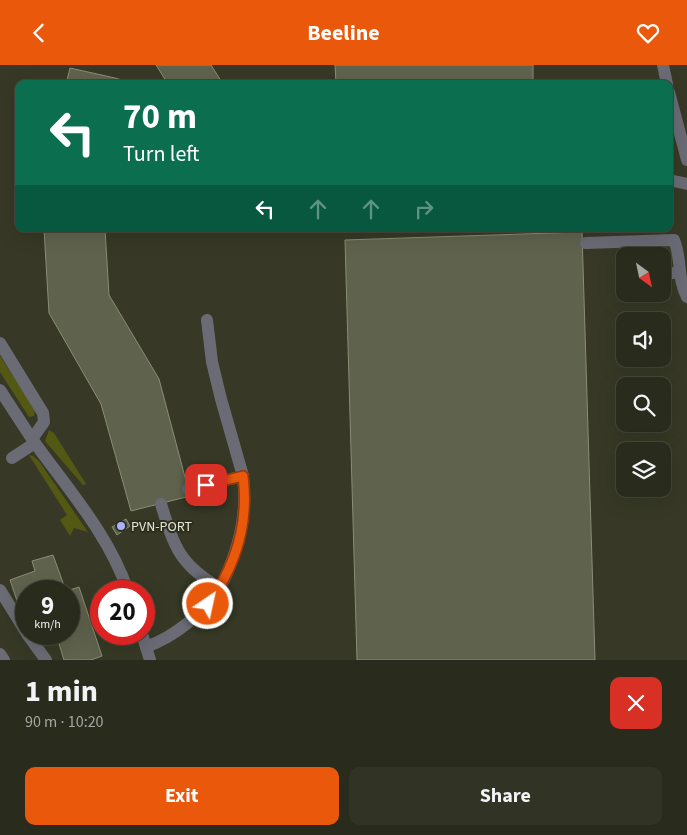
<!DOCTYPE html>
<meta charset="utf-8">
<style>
body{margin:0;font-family:"Source Sans 3",sans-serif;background:#313325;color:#f1f3f6;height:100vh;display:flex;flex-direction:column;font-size:19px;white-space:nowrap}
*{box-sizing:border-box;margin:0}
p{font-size:16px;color:#a5a7a3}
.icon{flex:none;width:28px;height:28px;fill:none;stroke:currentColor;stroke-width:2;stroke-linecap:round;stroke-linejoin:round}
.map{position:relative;height:595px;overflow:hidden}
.details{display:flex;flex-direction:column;background:#292b1c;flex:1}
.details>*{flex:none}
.hud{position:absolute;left:15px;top:15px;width:658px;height:152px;border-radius:10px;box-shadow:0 5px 20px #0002,0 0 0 1px #45473b;background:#0b6e4f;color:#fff;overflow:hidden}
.needle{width:32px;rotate:147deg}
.buttons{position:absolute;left:616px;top:182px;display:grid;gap:10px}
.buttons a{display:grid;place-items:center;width:55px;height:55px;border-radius:10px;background:#292b1c;box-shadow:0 5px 20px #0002,0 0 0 1px #45473b;font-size:25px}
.speed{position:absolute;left:15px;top:515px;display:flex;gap:10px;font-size:25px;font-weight:700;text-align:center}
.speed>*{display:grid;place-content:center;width:65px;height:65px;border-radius:50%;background:#292b1c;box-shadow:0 5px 20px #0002,0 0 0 1px #45473b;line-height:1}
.speed small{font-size:12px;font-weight:400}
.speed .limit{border:8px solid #d22;background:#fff;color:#111}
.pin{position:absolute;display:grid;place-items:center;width:42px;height:42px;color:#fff;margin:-21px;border-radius:10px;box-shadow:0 2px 8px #0006}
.me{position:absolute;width:55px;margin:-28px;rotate:34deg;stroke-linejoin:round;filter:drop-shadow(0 0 4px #0008)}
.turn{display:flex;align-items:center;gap:18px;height:105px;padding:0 25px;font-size:22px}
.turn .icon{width:65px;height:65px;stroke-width:2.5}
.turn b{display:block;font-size:35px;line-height:42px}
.lanes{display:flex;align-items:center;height:48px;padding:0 25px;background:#0003;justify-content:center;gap:25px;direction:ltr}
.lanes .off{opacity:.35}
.round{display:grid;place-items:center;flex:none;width:52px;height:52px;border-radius:10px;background:#313325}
.overview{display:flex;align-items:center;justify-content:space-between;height:85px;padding:0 25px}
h1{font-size:30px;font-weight:700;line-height:38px}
.button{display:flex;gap:10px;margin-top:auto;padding:10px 25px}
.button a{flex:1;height:58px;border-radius:10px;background:#ea580c;color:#fff;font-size:20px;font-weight:700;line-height:58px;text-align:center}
.button a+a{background:#313325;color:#f1f3f6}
header{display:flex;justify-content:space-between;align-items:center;height:65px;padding:0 25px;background:#ea580c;color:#fff;font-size:22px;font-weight:700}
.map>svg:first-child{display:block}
</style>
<header><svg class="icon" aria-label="back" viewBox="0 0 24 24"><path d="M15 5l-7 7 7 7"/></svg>Beeline<svg class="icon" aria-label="heart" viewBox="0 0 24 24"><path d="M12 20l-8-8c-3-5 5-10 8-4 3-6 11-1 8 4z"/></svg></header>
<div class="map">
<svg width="687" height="595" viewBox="0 0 687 595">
<rect width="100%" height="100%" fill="#373926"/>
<g fill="#535913">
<polygon points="0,291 35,344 34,351 29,352 0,307"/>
<polygon points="49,365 54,368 86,419 83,420 45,376"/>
<polygon points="29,390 33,391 39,396 88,467 74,463 70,471 60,455 67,450"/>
</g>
<g fill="#5f624c" stroke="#8a8d77">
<polygon points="156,0 211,0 223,19 168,19"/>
<polygon points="335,0 533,0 533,19 336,19"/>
<polygon points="70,3 115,13 129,17 129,19 66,19"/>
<polygon points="44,164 105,164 109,230 159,314 190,431 131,446 101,339 49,248"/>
<polygon points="582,167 595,595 357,595 345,175"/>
<polygon points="126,454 130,461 117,470 112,462"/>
<polygon points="53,490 66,526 79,522 102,591 91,595 64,595 56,569 69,569 69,526 26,526 25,559 10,515 35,506 32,496"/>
</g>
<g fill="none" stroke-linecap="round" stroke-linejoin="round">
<g stroke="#6a6b75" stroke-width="12">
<polyline points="663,0 667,19"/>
<polyline points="669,27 687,95"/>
<polyline points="669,115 687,119"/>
<path d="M586,178L674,175C682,194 677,214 687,232"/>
<polyline points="662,208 680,208"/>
<path d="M207,255L212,297L221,334L243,411C248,452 238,487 220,523"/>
<path d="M0,278L43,348L44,357L32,374C67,423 108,468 128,526"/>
<polyline points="0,325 32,374"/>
<polyline points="12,393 35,378"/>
<polyline points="188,424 243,411"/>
<polyline points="0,525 26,567"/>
<polyline points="27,569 46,595"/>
<polyline points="142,569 150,595"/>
<path d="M146,582C178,570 200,550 220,523C179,500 174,481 161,439"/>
<polyline points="0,589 4,595"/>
</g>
</g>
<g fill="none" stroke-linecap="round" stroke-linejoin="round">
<defs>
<path id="route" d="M206,420L243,411C249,458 236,501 208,539"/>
</defs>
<use href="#route" stroke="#983908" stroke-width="12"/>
<use href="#route" stroke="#ea580c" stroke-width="9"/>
</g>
<circle fill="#a9b0fc" stroke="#2d2f1c" stroke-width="2" cx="121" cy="461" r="5"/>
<g text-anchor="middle" stroke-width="4" stroke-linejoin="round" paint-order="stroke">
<g font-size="14" fill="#e4e5d9" stroke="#2d2f1c" text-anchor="start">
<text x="131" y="466">PVN-PORT</text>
</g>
</g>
</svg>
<div class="buttons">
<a><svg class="needle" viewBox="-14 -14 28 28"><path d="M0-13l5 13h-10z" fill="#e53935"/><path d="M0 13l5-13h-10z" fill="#a5a7a3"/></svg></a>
<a><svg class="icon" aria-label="sound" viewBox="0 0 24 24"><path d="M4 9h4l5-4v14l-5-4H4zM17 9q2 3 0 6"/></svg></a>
<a><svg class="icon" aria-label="search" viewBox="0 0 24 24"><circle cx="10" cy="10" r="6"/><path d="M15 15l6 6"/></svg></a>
<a><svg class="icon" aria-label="layers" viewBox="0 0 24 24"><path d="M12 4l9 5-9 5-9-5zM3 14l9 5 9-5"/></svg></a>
</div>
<div class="speed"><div>9<small>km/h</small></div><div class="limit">20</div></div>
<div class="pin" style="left:206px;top:420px;background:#d93025"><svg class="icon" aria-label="arrive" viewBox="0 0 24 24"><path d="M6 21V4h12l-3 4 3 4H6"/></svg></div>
<svg class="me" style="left:208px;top:539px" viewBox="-20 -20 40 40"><circle r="17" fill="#ea580c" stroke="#fff" stroke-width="3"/><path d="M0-11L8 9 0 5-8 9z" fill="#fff"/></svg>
<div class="hud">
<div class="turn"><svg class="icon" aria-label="left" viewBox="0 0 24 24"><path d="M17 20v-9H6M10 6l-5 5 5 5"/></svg><div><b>70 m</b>Turn left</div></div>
<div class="lanes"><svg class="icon" aria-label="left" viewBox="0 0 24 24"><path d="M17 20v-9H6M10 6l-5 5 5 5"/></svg><svg class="icon off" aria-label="ahead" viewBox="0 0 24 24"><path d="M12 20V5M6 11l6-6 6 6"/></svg><svg class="icon off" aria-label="ahead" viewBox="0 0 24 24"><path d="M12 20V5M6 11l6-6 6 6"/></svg><svg class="icon off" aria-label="right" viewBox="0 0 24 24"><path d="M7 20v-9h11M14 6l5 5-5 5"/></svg></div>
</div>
</div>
<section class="details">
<div class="overview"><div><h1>1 min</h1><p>90 m · 10:20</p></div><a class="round" style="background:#d93025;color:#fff"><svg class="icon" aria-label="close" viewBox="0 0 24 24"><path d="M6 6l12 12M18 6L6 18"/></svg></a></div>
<div class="button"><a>Exit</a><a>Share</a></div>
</section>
